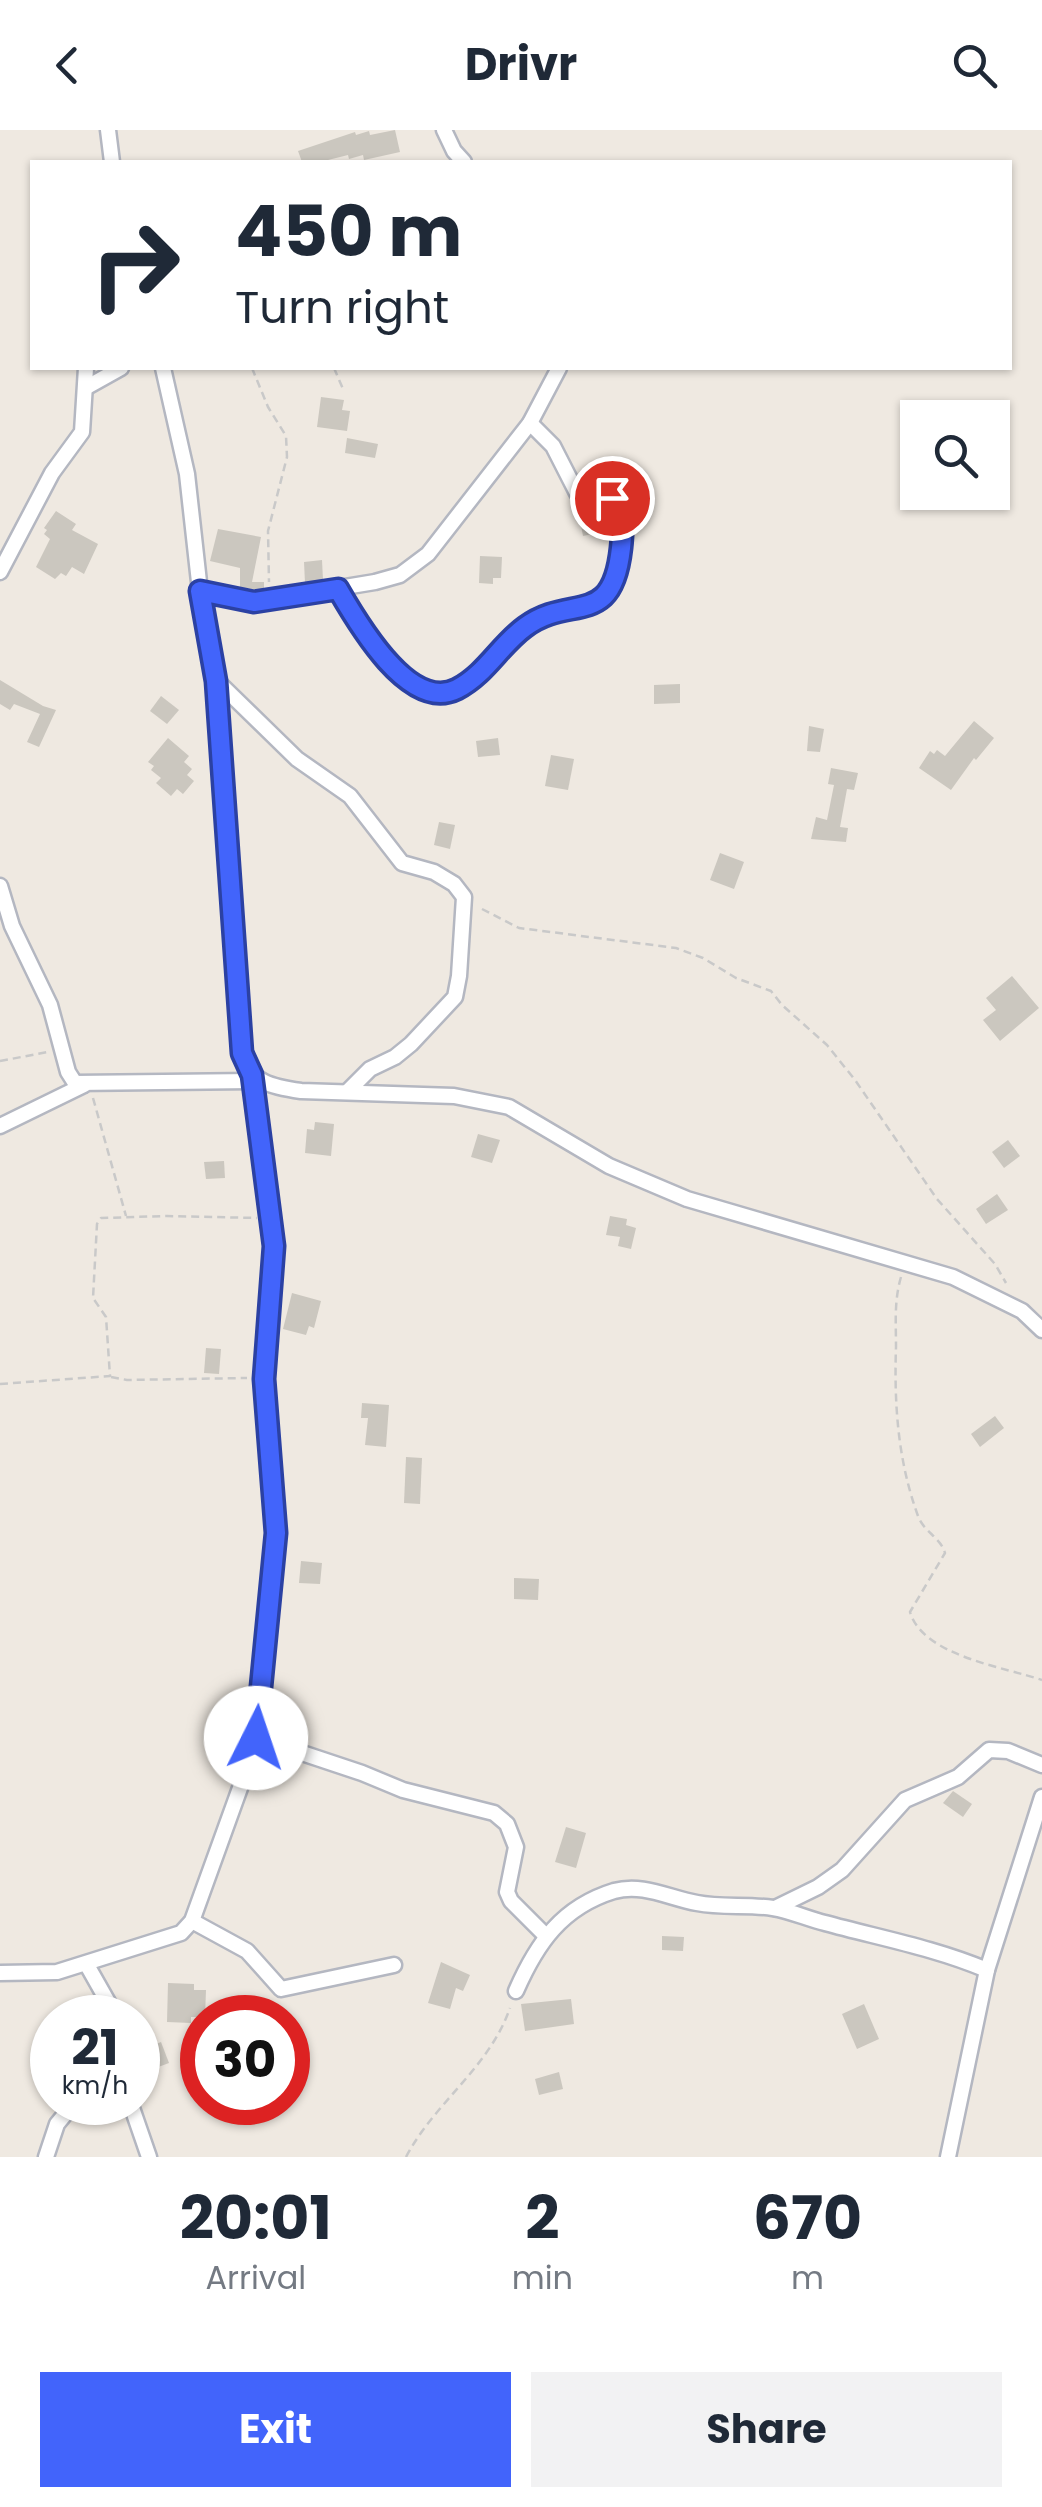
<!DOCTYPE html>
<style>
body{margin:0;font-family:Poppins,sans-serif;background:#f2f2f3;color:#1f2937;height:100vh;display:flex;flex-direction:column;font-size:38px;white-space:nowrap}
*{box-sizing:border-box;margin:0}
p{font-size:32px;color:#747a83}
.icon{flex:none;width:55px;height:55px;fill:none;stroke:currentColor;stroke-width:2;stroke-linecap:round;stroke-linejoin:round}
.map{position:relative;height:2027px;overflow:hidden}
.drawer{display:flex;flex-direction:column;background:#fff;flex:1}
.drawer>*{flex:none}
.top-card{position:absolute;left:30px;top:30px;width:982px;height:210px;border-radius:0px;box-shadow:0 2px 8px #0004;background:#fff;color:#1f2937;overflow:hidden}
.controls{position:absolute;left:900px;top:270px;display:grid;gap:20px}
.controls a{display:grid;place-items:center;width:110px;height:110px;border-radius:0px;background:#fff;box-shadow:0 2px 8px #0004;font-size:50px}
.speed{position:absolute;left:30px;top:1865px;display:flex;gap:20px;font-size:50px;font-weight:700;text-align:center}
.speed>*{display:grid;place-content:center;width:130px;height:130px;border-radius:50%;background:#fff;box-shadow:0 2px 8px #0004;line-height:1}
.speed small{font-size:25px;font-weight:400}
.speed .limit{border:15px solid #d22;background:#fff;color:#111}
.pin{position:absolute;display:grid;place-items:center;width:85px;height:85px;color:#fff;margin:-42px;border:5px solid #fff;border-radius:50%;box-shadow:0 2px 10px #0007}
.me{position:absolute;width:110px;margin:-55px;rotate:4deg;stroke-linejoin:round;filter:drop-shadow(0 0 8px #0008)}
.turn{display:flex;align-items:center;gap:35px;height:210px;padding:0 40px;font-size:45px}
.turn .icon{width:130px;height:130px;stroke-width:2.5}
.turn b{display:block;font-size:70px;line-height:85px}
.eta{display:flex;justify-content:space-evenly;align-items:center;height:170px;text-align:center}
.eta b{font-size:60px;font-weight:700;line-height:70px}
.cta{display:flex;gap:20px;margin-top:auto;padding:20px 40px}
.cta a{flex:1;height:115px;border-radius:0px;background:#4264fb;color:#fff;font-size:40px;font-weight:700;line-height:115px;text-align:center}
.cta a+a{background:#f2f2f3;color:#1f2937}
header{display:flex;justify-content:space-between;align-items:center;height:130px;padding:0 40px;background:#fff;font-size:45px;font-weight:700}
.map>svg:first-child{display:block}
</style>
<header><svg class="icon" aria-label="back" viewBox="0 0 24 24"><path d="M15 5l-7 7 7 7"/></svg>Drivr<svg class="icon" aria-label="search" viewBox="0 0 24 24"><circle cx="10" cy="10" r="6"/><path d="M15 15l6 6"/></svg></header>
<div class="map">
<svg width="1042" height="2027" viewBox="0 0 1042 2027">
<rect width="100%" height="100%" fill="#efe9e1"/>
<g fill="#cbc7bf">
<polygon points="395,0 400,22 364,30 363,25 349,29 348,25 320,32 302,32 298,21 355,2 356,5 369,1 370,5"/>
<polygon points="321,267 344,270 342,280 350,281 347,301 317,297"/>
<polygon points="347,308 378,314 375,328 345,323"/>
<polygon points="601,376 602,385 609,384 612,400 583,406 578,380"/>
<polygon points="56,381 76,394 72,400 98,414 84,444 72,437 66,446 61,443 55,449 36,437 50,409 44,404 47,400 44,398"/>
<polygon points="218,399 261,407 252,452 264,452 264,460 240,458 240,438 210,431"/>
<polygon points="480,426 502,427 501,448 493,448 493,454 479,453"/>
<polygon points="322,430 323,450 305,453 304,432"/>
<polygon points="0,550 43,576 56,580 39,617 27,612 40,584 14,574 10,580 0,574"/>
<polygon points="680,554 680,573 654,574 654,555"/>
<polygon points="161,566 179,580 167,594 150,581"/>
<polygon points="974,591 994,608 976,630 974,628 951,660 919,638 930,621 934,624 937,620 945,626"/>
<polygon points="809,596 824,599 820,622 807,621"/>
<polygon points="168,608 189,626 184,632 192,639 187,645 194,651 183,664 177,659 171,666 156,653 161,648 151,640 154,636 148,632"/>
<polygon points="498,608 500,625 478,627 476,611"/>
<polygon points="551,625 574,629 568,660 545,656"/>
<polygon points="831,638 858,643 854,660 847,659 840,697 848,698 846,712 811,709 816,687 827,690 834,655 828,654"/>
<polygon points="439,692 455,695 450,719 434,715"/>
<polygon points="720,723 744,732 734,759 710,750"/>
<polygon points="1012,846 1039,878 1000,911 983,890 996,880 986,868"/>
<polygon points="315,992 334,994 331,1026 305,1023 307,999 314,1000"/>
<polygon points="478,1004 500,1010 492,1033 471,1027"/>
<polygon points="1008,1010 1020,1026 1004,1038 992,1022"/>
<polygon points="224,1031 225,1048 206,1049 204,1032"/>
<polygon points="997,1064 1008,1080 986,1094 976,1079"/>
<polygon points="610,1086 627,1089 626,1095 636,1098 631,1119 618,1116 620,1107 606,1105"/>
<polygon points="292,1163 321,1171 314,1198 309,1196 306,1205 283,1199"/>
<polygon points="206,1218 221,1219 219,1244 204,1243"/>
<polygon points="362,1273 389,1275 386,1317 365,1315 368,1288 361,1288"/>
<polygon points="995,1286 1004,1298 980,1317 971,1304"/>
<polygon points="406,1327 422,1328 420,1374 404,1373"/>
<polygon points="301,1431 322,1433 320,1454 299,1453"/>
<polygon points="514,1448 539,1449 538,1470 514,1469"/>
<polygon points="953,1661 972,1674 963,1687 943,1673"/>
<polygon points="566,1697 586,1703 576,1738 555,1732"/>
<polygon points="662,1806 684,1807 683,1821 662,1820"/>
<polygon points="441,1832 470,1845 463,1861 456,1858 450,1879 428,1873"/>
<polygon points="168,1853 194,1854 194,1860 206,1860 205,1887 191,1887 191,1893 167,1892"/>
<polygon points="571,1869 574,1894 525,1901 521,1874"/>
<polygon points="864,1874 879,1909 857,1919 842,1884"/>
<polygon points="161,1912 169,1933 145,1942 138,1921"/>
<polygon points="559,1942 563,1959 539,1965 535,1949"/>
</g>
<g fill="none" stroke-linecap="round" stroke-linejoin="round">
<defs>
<g id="street">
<polyline points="108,0 112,32"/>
<polyline points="444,0 454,21 464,32"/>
<path d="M163,238L187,344L200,461L216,551L241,923C250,953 273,957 301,961L454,966L509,977L609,1036L687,1069L953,1147L1022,1181L1042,1200"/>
<polyline points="87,257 121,238"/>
<polyline points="0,442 52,343 82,302 86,238"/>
<path d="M338,459C357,492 409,583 457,559C486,544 500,515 525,497C571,463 612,500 621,418C623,399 624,383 612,367L577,363L553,316L530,293"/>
<polyline points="200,461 254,472 375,452 400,445 428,424 530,293 559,238"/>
<polyline points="217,551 297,629 350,666 402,733 434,742 454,754 464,767 459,846 455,867 411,914 395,927 370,939 348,961"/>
<polyline points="0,756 12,796 50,875 68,942 75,953 253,951"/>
<polyline points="0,996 84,955"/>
<polyline points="257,1608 362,1643 403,1660 494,1683 507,1694 516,1717 507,1762 511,1771 545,1805"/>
<polyline points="775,1778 818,1757 842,1740 905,1670 958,1647 989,1620 1008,1621 1042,1635"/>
<polyline points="192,1791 247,1821 281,1859 394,1835"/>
<polyline points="87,1835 117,1888"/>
<polyline points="0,1843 57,1842 181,1803 192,1791 253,1622 274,1432 275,1383 264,1249 275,1117 252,945"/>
<path d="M516,1861C537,1813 562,1777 614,1761C643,1753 669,1768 697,1773C722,1778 748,1774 773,1778C791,1781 808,1789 825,1793C880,1808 935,1818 987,1840"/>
<polyline points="130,1972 149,2027"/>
<polyline points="46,2027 57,1994 75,1972"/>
<polyline points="948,2027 987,1840 1042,1667"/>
</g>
</defs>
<use href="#street" stroke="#b4b7c1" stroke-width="19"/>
<g stroke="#c9c9c9" stroke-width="2.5" stroke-dasharray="8 5" stroke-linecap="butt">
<polyline points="252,238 268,277 286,306 287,327 268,401 269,452"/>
<polyline points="334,238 343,259"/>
<polyline points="482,779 519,798 676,818 703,828 736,848 771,861 782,875 827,915 855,950 937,1069 995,1134 1006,1153"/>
<polyline points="0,931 48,922"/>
<polyline points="93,968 126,1086"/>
<path d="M901,1147C894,1171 896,1192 896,1217C894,1275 898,1331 918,1386C924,1402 941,1408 945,1423L910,1482C923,1526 1004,1537 1042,1550"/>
<polyline points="111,1247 127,1250 247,1248"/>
<polyline points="0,1254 110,1246 106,1187 93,1168 97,1094 101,1088 167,1086 257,1088"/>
<path d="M406,2027C435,1972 489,1938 510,1878"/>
</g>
<use href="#street" stroke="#fff" stroke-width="14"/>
</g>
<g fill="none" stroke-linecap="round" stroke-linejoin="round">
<defs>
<path id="route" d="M256,1608L276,1403L264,1249L274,1116L252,945L242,923L216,551L200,461L254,472L338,459C357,492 409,583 457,559C486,544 500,515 525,497C571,463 612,500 621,418C623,399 624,383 612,368"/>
</defs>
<use href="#route" stroke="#2b41a3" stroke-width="25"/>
<use href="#route" stroke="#4264fb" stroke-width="18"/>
</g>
</svg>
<div class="controls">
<a><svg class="icon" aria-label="search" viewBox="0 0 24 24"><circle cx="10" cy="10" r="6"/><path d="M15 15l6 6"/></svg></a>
</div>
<div class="speed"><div>21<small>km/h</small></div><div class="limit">30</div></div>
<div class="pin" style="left:612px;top:368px;background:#d93025"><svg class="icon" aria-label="arrive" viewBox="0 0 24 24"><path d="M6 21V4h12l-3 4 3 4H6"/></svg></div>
<svg class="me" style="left:256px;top:1608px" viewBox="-20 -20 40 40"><circle r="19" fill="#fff"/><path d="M0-13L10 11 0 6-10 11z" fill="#4264fb"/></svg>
<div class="top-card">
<div class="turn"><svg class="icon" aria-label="right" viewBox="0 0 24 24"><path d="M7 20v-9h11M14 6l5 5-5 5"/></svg><div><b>450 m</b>Turn right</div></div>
</div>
</div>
<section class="drawer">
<div class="eta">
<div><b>20:01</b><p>Arrival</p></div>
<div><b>2</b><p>min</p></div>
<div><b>670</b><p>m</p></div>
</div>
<div class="cta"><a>Exit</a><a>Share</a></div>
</section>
